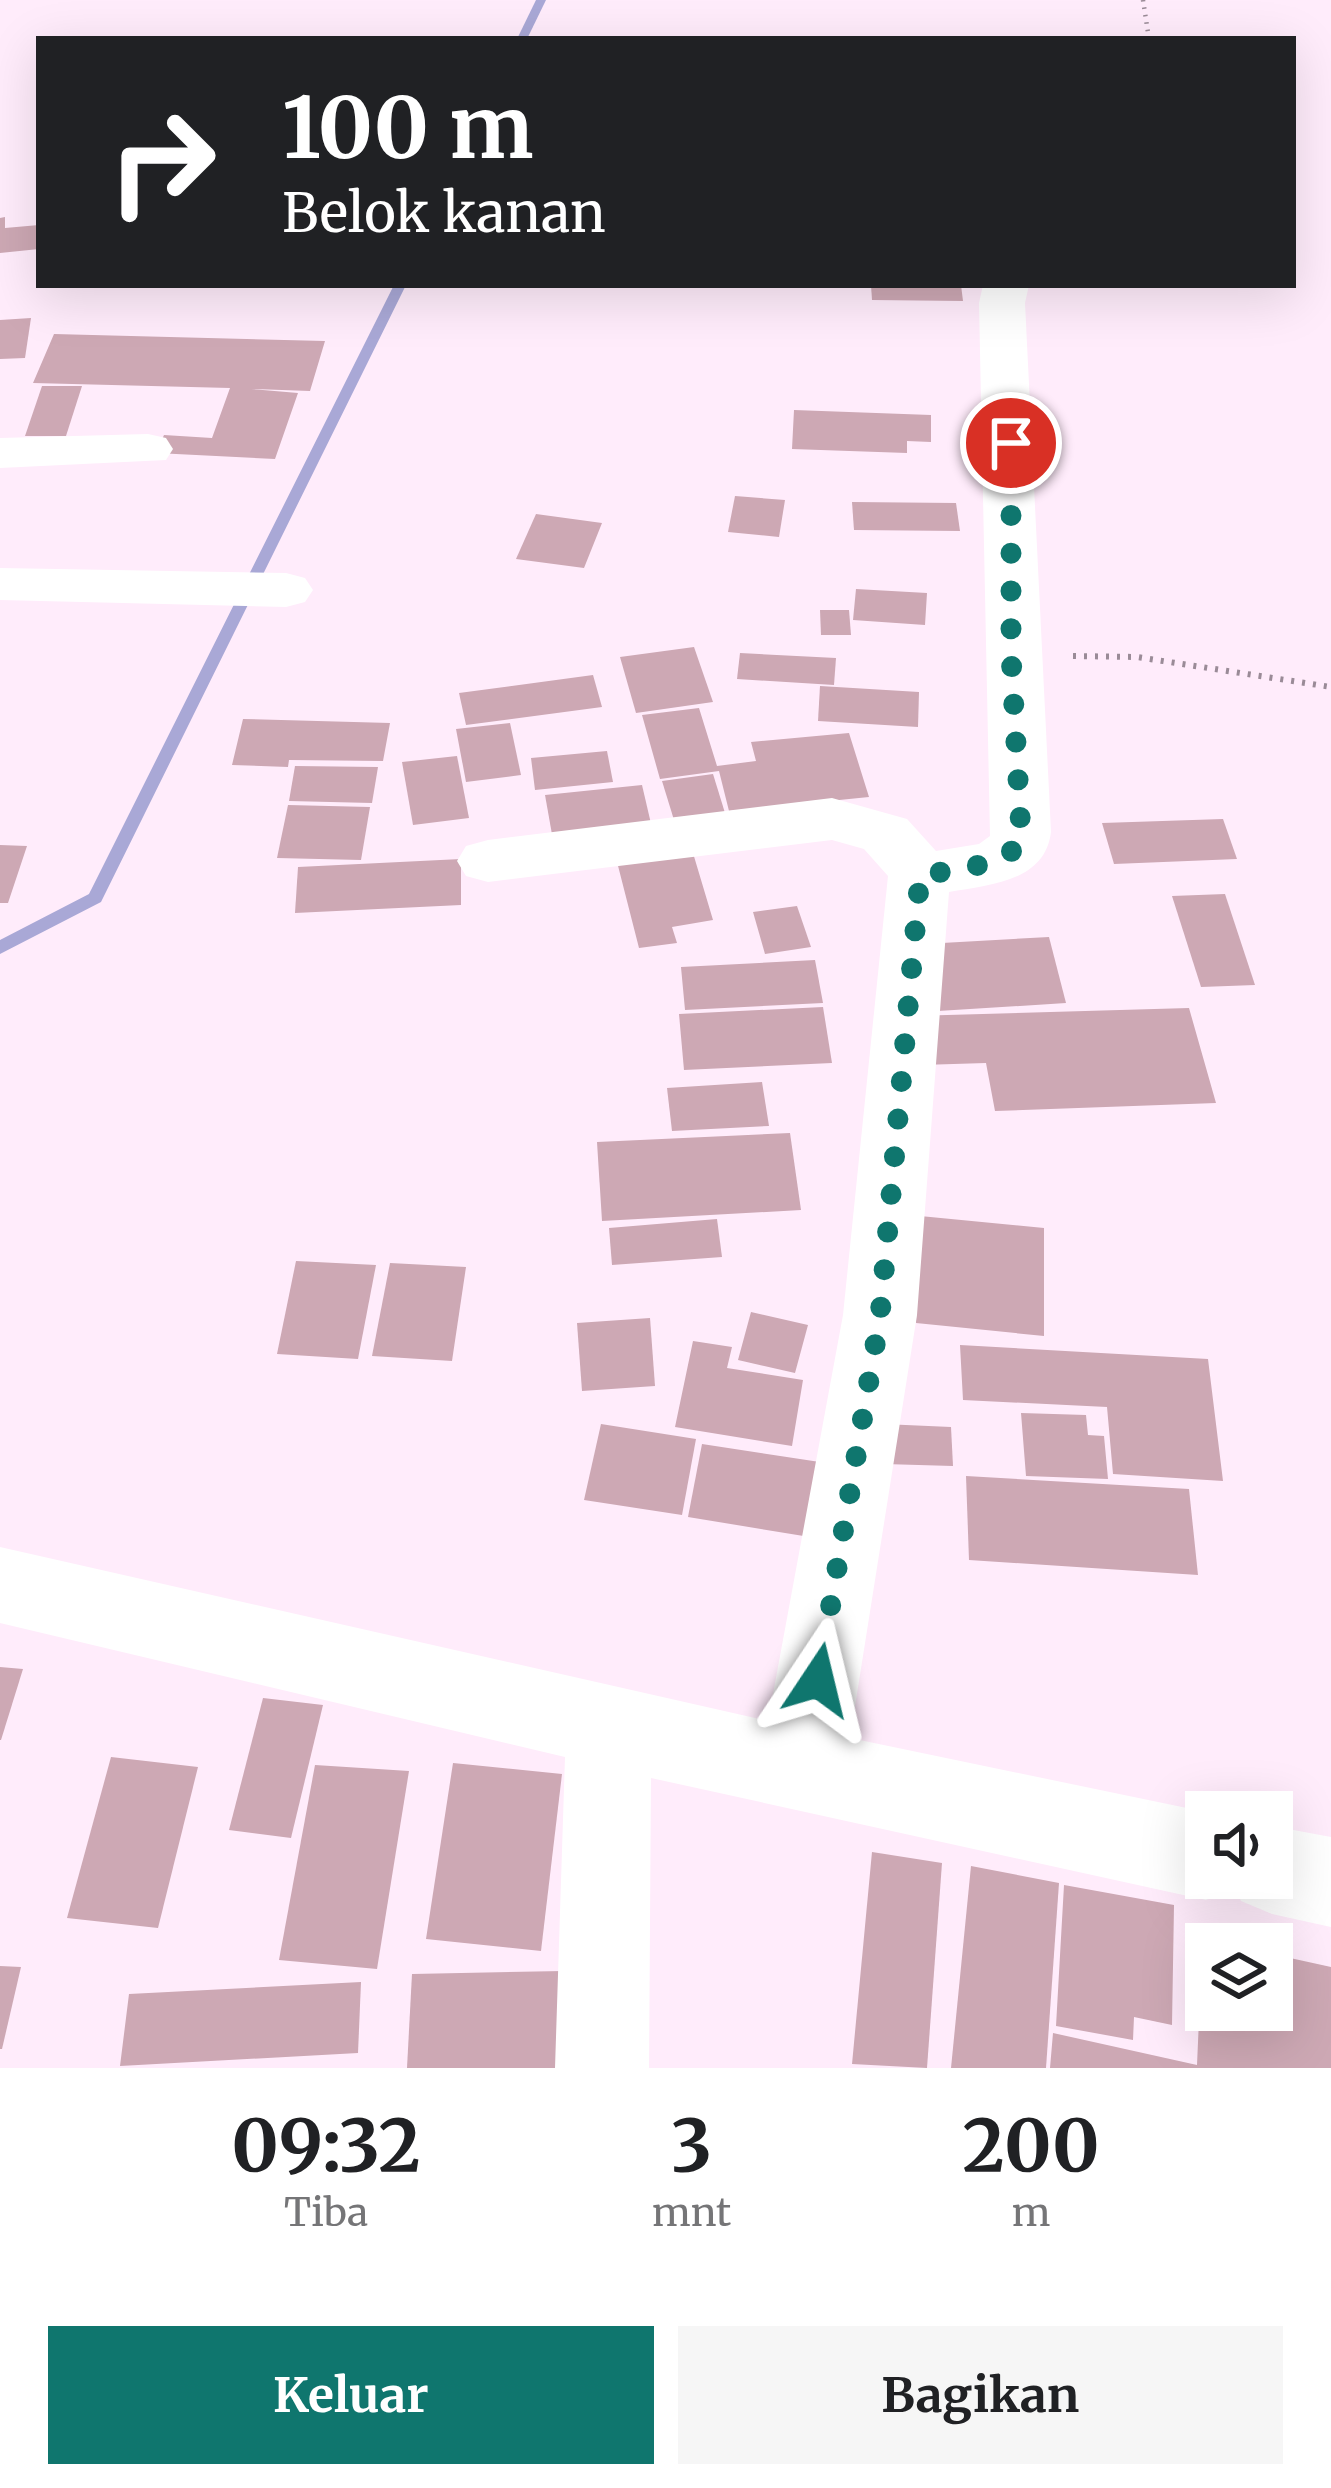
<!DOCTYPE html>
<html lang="id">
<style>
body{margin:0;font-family:Merriweather,serif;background:#f6f6f6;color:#202124;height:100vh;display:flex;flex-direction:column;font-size:45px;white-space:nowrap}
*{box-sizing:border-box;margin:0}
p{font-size:39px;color:#757577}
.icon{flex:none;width:66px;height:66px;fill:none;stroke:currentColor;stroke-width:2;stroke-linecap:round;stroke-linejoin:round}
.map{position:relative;height:2068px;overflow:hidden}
.details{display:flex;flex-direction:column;background:#fff;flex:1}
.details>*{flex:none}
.banner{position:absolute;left:36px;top:36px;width:1260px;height:252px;border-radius:0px;box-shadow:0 12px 48px #0002;background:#202124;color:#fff;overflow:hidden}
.controls{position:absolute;left:1185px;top:1791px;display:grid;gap:24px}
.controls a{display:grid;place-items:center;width:108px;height:108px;border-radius:0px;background:#fff;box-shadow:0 12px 48px #0002;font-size:60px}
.pin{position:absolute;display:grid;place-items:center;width:102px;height:102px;color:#fff;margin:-51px;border:6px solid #fff;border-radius:50%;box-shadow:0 3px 12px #0007}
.me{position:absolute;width:132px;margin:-66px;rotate:10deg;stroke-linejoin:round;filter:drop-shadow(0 0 9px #0008)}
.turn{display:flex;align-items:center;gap:42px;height:252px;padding:0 48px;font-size:54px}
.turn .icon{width:156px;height:156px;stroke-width:2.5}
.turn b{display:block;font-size:84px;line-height:102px}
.eta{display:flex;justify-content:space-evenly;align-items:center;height:204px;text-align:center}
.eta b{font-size:72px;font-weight:700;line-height:84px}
.action{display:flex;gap:24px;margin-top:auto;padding:24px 48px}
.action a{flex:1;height:138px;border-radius:0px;background:#0f766e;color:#fff;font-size:48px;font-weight:700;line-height:138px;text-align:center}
.action a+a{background:#f6f6f6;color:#202124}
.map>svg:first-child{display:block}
</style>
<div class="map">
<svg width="1331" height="2068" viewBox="0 0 1331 2068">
<rect width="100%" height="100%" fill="#ffecfb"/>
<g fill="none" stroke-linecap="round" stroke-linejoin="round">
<g fill="#a9a8d6" fill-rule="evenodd">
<polygon points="536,0 546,0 527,39 517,39"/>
<polygon points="394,285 406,285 101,902 0,954 0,940 89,894"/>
</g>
</g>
<g fill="#cda8b4">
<polygon points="5,217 5,228 39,225 39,249 0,253 0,218"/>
<polygon points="871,285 961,285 963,301 872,300"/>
<polygon points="31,318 25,358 0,359 0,320"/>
<polygon points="54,334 325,341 310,391 251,389 298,393 275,459 156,453 164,435 212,438 230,388 33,383"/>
<polygon points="42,386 82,386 66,436 25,436"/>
<polygon points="794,410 931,415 931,442 907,441 907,453 792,449"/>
<polygon points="735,496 785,500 779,537 728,532"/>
<polygon points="852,502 956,503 960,531 854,530"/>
<polygon points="536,514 602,523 584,568 516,559"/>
<polygon points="856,589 927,593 925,625 853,620"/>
<polygon points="820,610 849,610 851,635 821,635"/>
<polygon points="694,647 713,702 636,713 620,657"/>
<polygon points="740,653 836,658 834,685 737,679"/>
<polygon points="593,675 602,707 466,725 459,693"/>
<polygon points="820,686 919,692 918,727 818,721"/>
<polygon points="699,708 717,766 756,761 751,742 849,733 869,797 729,811 719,771 660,779 642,715"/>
<polygon points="243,719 390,723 383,761 289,760 288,767 232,765"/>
<polygon points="510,723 521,775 466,782 456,729"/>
<polygon points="607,751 613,782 535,790 531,758"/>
<polygon points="457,756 469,818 413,825 402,762"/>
<polygon points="295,766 378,767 372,803 289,801"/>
<polygon points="713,774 725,813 674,820 662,781"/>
<polygon points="642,785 652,828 553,840 545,795"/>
<polygon points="288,805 370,807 361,860 277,858"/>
<polygon points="1223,819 1237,859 1114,864 1102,823"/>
<polygon points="690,843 713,920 672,927 677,943 639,948 615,854"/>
<polygon points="0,845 27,846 8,903 0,903"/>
<polygon points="461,859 461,905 295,913 298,867"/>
<polygon points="1225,894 1255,985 1201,987 1172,896"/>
<polygon points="797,906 811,947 765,954 753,912"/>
<polygon points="1049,937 1066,1003 938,1011 924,944"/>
<polygon points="815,960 823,1003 685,1010 681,967"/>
<polygon points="823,1007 832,1063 684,1070 679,1014"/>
<polygon points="1189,1008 1216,1103 995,1111 986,1063 921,1065 912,1016"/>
<polygon points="762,1082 769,1126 672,1131 667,1088"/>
<polygon points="790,1133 801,1210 602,1221 597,1142"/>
<polygon points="920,1216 1044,1228 1044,1336 916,1323"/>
<polygon points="717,1219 722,1257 612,1265 609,1228"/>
<polygon points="296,1261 376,1265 358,1359 277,1354"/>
<polygon points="390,1263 466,1267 452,1361 372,1356"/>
<polygon points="751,1312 808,1325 795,1373 738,1360"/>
<polygon points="650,1318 655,1386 582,1391 577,1323"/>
<polygon points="693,1341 732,1347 727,1368 803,1380 792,1446 675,1427"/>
<polygon points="960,1345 1208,1359 1223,1481 1113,1474 1107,1407 963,1400"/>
<polygon points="1021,1413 1086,1415 1088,1435 1104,1436 1108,1479 1026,1476"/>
<polygon points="601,1424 696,1439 682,1515 584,1500"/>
<polygon points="883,1424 951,1427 953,1466 884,1464"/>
<polygon points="702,1444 833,1464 822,1539 688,1517"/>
<polygon points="966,1476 1189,1489 1198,1575 969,1560"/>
<polygon points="0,1667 23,1669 1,1740 0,1740"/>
<polygon points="263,1698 323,1705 291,1838 229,1830"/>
<polygon points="111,1757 198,1767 158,1928 67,1918"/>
<polygon points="453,1763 562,1774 541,1951 426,1939"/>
<polygon points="315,1765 409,1771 377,1969 279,1960"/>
<polygon points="872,1852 942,1863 927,2068 852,2064"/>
<polygon points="971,1866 1059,1883 1046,2068 951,2068"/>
<polygon points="1064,1885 1174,1905 1172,2025 1134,2017 1133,2040 1056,2026"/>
<polygon points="1202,1951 1206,1951 1206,2010 1272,2010 1272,1954 1331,1967 1331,2068 1050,2068 1053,2033 1197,2065"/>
<polygon points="0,1966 21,1967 2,2049 0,2049"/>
<polygon points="563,1971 575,2068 407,2068 412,1974"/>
<polygon points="361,1982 358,2053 120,2066 129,1994"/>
</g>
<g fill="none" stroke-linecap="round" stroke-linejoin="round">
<polyline stroke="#9a8b97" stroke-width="4.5" stroke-dasharray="1.5 6" stroke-linecap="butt" points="1143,0 1149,39"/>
<polyline stroke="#9a8b97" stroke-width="6" stroke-dasharray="3 8" stroke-linecap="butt" points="1073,656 1137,657 1331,687"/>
<g fill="#fff" fill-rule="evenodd">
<path d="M983,285H1029L1025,303L1051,832C1045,882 989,885 949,892L917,1315L850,1738L1206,1812V1878H1272V1826L1331,1837V1927L1272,1914L1241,1901L1235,1888L1206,1900L651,1778L649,2068H555L565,1757L0,1623V1547L768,1721L843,1315L888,876L864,849L832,840L488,882L466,876L457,861L466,846L488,840L832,798L907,819L936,851L979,844L990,836L979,303Z"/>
<polygon points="148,434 166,438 173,449 166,460 0,468 0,438"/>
<polygon points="0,568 286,573 305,578 313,590 305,602 286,607 0,600"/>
</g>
</g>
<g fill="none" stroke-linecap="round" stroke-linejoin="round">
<polyline stroke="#0f766e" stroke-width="21" stroke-dasharray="0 37.8" points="818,1680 880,1316 920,876 996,862 1019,846 1021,832 1011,655 1011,443"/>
</g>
</svg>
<div class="controls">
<a><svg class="icon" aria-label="sound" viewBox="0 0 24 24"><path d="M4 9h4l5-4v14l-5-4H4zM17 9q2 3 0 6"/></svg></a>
<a><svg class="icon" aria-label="layers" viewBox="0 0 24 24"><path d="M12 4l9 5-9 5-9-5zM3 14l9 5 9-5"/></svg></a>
</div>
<div class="pin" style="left:1011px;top:443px;background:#d93025"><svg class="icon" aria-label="arrive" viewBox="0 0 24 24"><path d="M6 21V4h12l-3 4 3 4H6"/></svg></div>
<svg class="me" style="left:818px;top:1680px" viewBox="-20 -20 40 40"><path d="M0-17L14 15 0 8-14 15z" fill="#0f766e" stroke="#fff" stroke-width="4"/></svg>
<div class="banner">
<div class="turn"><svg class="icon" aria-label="right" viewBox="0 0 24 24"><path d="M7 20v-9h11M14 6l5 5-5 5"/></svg><div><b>100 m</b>Belok kanan</div></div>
</div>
</div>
<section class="details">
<div class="eta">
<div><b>09:32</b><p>Tiba</p></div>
<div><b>3</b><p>mnt</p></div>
<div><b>200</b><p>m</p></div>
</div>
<div class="action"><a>Keluar</a><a>Bagikan</a></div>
</section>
